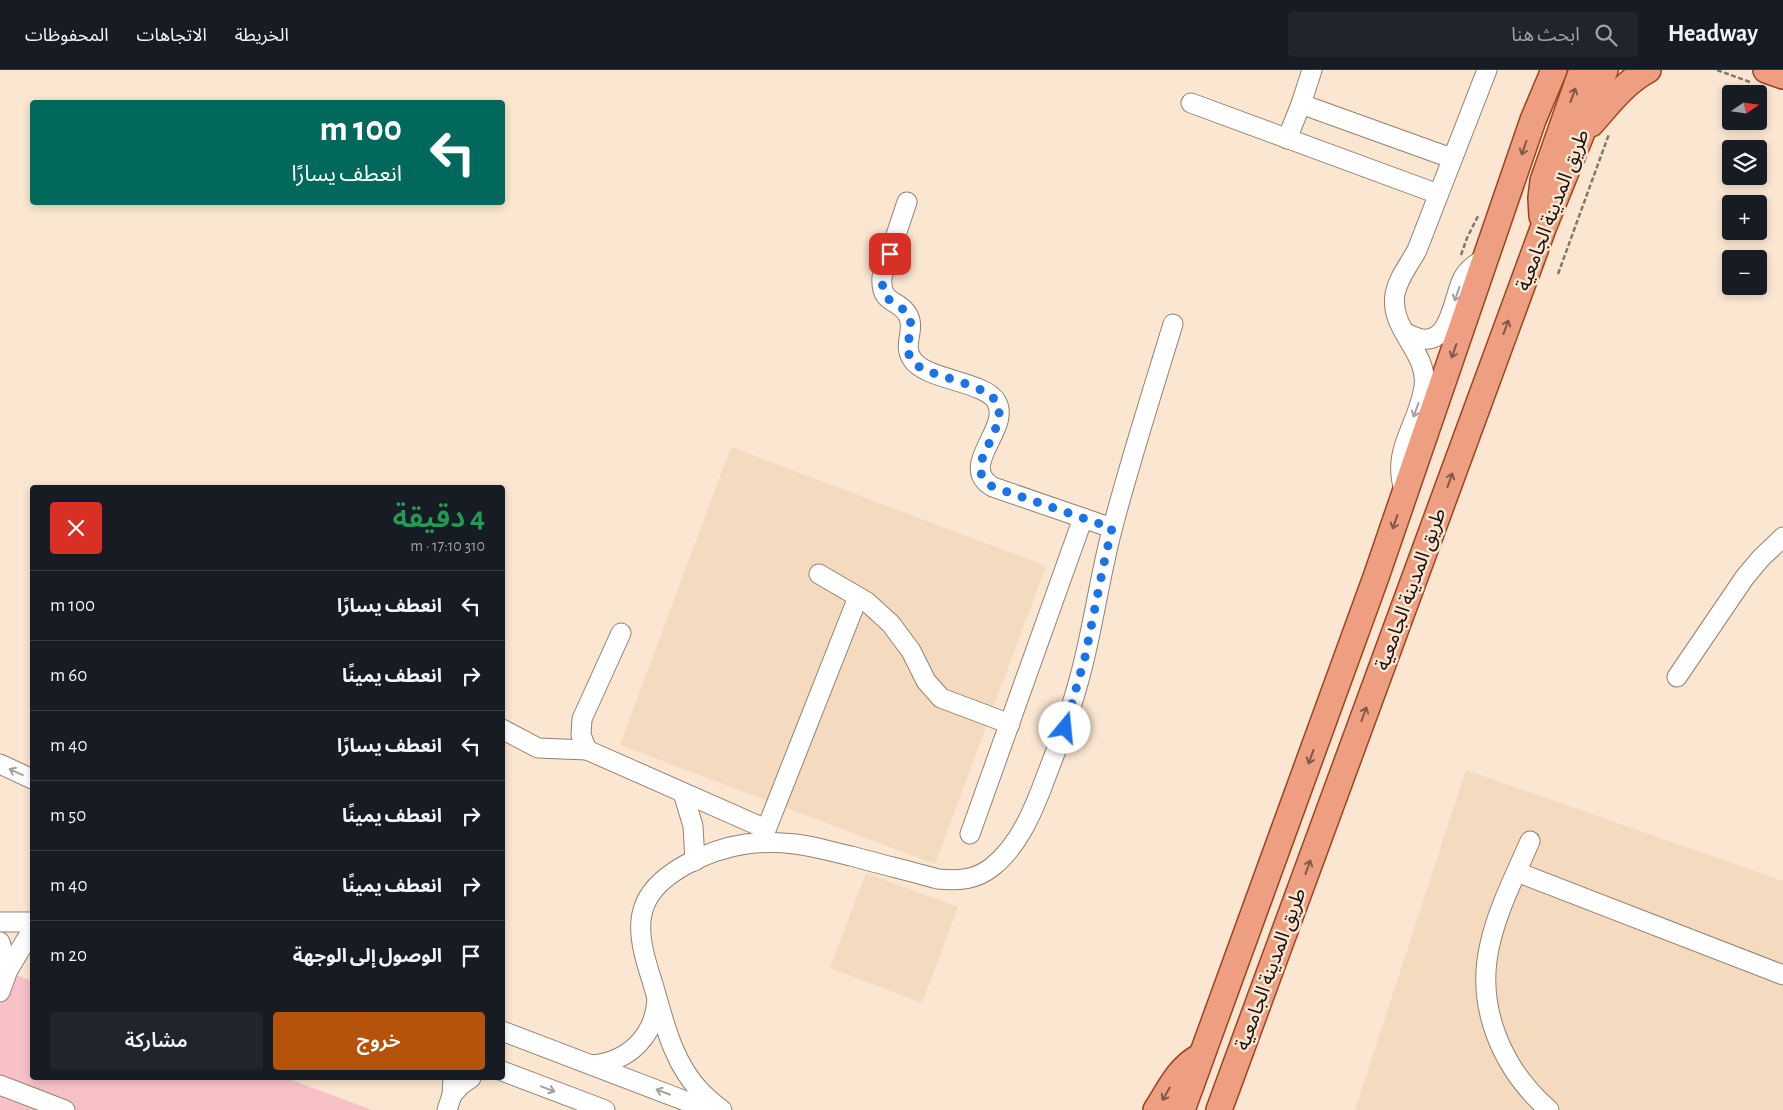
<!DOCTYPE html>
<html lang="ar">
<meta charset="utf-8">
<style>
body{margin:0;font-family:"Alegreya Sans","Noto Sans Arabic",sans-serif;background:#20242c;color:#f1f3f6;direction:rtl;height:100vh;display:flex;flex-direction:column;font-size:19px;white-space:nowrap}
*{box-sizing:border-box;margin:0}
p{font-size:16px;color:#9ea1a6}
.icon{flex:none;width:28px;height:28px;fill:none;stroke:currentColor;stroke-width:2;stroke-linecap:round;stroke-linejoin:round}
.map{position:relative;flex:1;overflow:hidden;direction:ltr}
.details{position:absolute;left:30px;top:415px;width:475px;height:595px;display:flex;flex-direction:column;background:#171b24;border-radius:5px;box-shadow:0 2px 8px #0003;direction:rtl}
.details>*{flex:none}
.guide{position:absolute;left:30px;top:30px;width:475px;height:105px;border-radius:5px;box-shadow:0 2px 8px #0003;direction:rtl;background:#00695c;color:#fff;overflow:hidden}
.needle{width:32px;rotate:77deg}
.buttons{position:absolute;left:1722px;top:15px;display:grid;gap:10px}
.buttons a{display:grid;place-items:center;width:45px;height:45px;border-radius:5px;background:#171b24;box-shadow:0 2px 8px #0003;font-size:25px}
.pin{position:absolute;display:grid;place-items:center;width:42px;height:42px;color:#fff;margin:-21px;border-radius:10px;box-shadow:0 2px 8px #0006}
.me{position:absolute;width:55px;margin:-28px;rotate:17deg;stroke-linejoin:round;filter:drop-shadow(0 0 4px #0008)}
.turn{display:flex;align-items:center;gap:18px;height:105px;padding:0 20px;font-size:22px}
.turn .icon{width:65px;height:65px;stroke-width:2.5}
.turn b{display:block;font-size:35px;line-height:42px}
.round{display:grid;place-items:center;flex:none;width:52px;height:52px;border-radius:5px;background:#20242c}
.overview{display:flex;align-items:center;justify-content:space-between;height:85px;padding:0 20px}
h1{font-size:30px;font-weight:600;line-height:38px;color:#1e9e55}
.cta{display:flex;gap:10px;margin-top:auto;padding:10px 20px}
.cta a{flex:1;height:58px;border-radius:5px;background:#b45309;color:#fff;font-size:20px;font-weight:600;line-height:58px;text-align:center}
.cta a+a{background:#20242c;color:#f1f3f6}
ul{padding:0;list-style:none}
li{display:flex;align-items:center;gap:15px;height:70px;padding:0 20px;border-top:1px solid #363941}
li div{flex:1}
li b{display:block;font-size:19px}
li em{font-style:normal}
header{display:flex;align-items:center;gap:30px;box-sizing:border-box;height:70px;padding:0 25px;background:#171b24;border-bottom:1px solid #363941}
header strong{font-size:24px}
nav{display:flex;gap:28px;margin-inline-start:auto;font-size:18px}
.search{width:350px;height:45px;background:#20242c;display:flex;align-items:center;gap:12px;box-sizing:border-box;padding:0 18px;border-radius:5px;color:#9ea1a6;font-size:19px}
.map>svg:first-child{display:block}
</style>
<header>
<strong>Headway</strong>
<div class="search"><svg class="icon" aria-label="search" viewBox="0 0 24 24"><circle cx="10" cy="10" r="6"/><path d="M15 15l6 6"/></svg>ابحث هنا</div>
<nav><a>الخريطة</a><a>الاتجاهات</a><a>المحفوظات</a></nav>
</header>
<div class="map">
<svg width="1783" height="1040" viewBox="0 0 1783 1040">
<rect width="100%" height="100%" fill="#fae6d1"/>
<g fill="#f4dabf">
<polygon points="731,377 1046,496 935,794 620,675"/>
<polygon points="1466,700 1783,811 1783,1040 1355,1040"/>
<polygon points="866,803 958,837 922,933 830,898"/>
</g>
<polygon fill="#f8c1c8" points="0,899 32,911 32,1008 286,1008 372,1040 0,1040"/>
<g fill="none" stroke-linecap="round" stroke-linejoin="round">
<defs>
<g id="minor">
<polyline points="1191,33 1438,124"/>
<polyline points="1301,34 1451,88"/>
<polyline points="1287,69 1301,34 1312,0"/>
<path d="M907,132L882,207C880,236 899,228 908,245C916,260 902,274 912,289C925,310 984,311 996,331C1013,358 956,396 993,417L1112,458"/>
<path d="M1404,262C1410,265 1416,268 1422,269C1451,273 1453,227 1463,208C1468,199 1477,193 1486,187"/>
<path d="M1405,423C1390,380 1418,357 1424,317C1429,282 1389,260 1395,224C1398,208 1409,195 1417,180L1487,0"/>
<polyline points="819,504 867,532 891,554 911,581 926,611 941,628 1010,654"/>
<polyline points="621,563 582,649 581,665 587,680 766,759"/>
<polyline points="1677,607 1745,507 1761,488 1783,467"/>
<polyline points="502,659 538,678 587,680"/>
<polyline points="0,694 32,709"/>
<polyline points="683,723 693,756 695,791"/>
<polyline points="970,764 1083,448"/>
<polyline points="762,770 858,527"/>
<path d="M1530,771C1516,804 1498,838 1490,874C1475,937 1502,999 1549,1040"/>
<polyline points="1517,802 1783,905"/>
<polyline points="0,852 32,852"/>
<polyline points="0,872 8,900"/>
<polyline points="0,922 8,900 32,860"/>
<polyline points="502,961 709,1040"/>
<path d="M593,995C629,991 655,966 657,929"/>
<polyline points="502,1001 605,1040"/>
<polyline points="0,1015 65,1040"/>
<polyline points="452,1025 461,1015 471,1008"/>
<polyline points="447,1040 452,1025 453,1008"/>
<path d="M722,1040C715,1035 708,1029 702,1023C673,994 664,952 653,914C646,892 636,863 643,840C653,803 711,779 746,774C762,772 779,772 795,774C814,776 832,782 851,786C880,794 909,801 938,809C958,811 976,810 992,797C1020,775 1035,737 1047,704C1062,666 1076,626 1085,586C1095,544 1101,502 1112,460C1130,391 1152,323 1173,254"/>
</g>
<g id="major">
<polyline points="1766,0 1783,6"/>
<path d="M1591,54C1609,34 1624,13 1648,0"/>
<polyline points="1542,146 1541,128 1543,111 1582,0"/>
<path d="M1156,1040C1169,1020 1178,999 1199,987"/>
<polyline points="1182,1040 1376,507 1533,50 1554,0"/>
<polyline points="1219,1040 1544,156 1581,65 1605,0"/>
</g>
</defs>
<use href="#minor" stroke="#94826f" stroke-width="21"/>
<use href="#major" stroke="#9c4422" stroke-width="28"/>
<g stroke="#84776a" stroke-width="2.5" stroke-dasharray="5 2.5" stroke-linecap="butt">
<polyline points="1717,0 1750,12"/>
<polyline points="1461,185 1467,168 1479,144"/>
<polyline points="1558,204 1609,64"/>
</g>
<use href="#minor" stroke="#fff" stroke-width="19"/>
<use href="#major" stroke="#ee9f82" stroke-width="25"/>
</g>
<defs><path id="oneway-shaft" d="M-6 0H5M1.5-3L5.5 0L1.5 3" fill="none" stroke-width="1.6" stroke-linecap="round" stroke-linejoin="round" transform="scale(1.25)"/></defs>
<g stroke="#845846">
<use href="#oneway-shaft" transform="translate(1573 25) rotate(-70)"/>
<use href="#oneway-shaft" transform="translate(1524 78) rotate(109)"/>
<use href="#oneway-shaft" transform="translate(1506 257) rotate(-70)"/>
<use href="#oneway-shaft" transform="translate(1454 281) rotate(109)"/>
<use href="#oneway-shaft" transform="translate(1450 410) rotate(-70)"/>
<use href="#oneway-shaft" transform="translate(1395 452) rotate(109)"/>
<use href="#oneway-shaft" transform="translate(1364 644) rotate(-70)"/>
<use href="#oneway-shaft" transform="translate(1311 687) rotate(110)"/>
<use href="#oneway-shaft" transform="translate(1308 797) rotate(-70)"/>
<use href="#oneway-shaft" transform="translate(1166 1024) rotate(120)"/>
</g>
<g stroke="#a3a09d">
<use href="#oneway-shaft" transform="translate(1457 224) rotate(109)"/>
<use href="#oneway-shaft" transform="translate(1416 340) rotate(110)"/>
<use href="#oneway-shaft" transform="translate(16 702) rotate(-155)"/>
<use href="#oneway-shaft" transform="translate(548 1019) rotate(21)"/>
<use href="#oneway-shaft" transform="translate(663 1022) rotate(-159)"/>
</g>
<g fill="none" stroke-linecap="round" stroke-linejoin="round">
<path stroke="#1a73e8" stroke-width="9" stroke-dasharray="0 16.2" d="M890,184C885,200 875,220 892,232C897,236 903,238 907,243C919,260 896,280 918,296C936,308 991,315 998,335C1004,353 984,378 980,396C980,406 985,412 993,417L1112,458L1104,493L1085,587L1065,658"/>
</g>
<g text-anchor="middle" stroke-width="5" stroke-linejoin="round" paint-order="stroke">
<g font-size="20" fill="#19120b" stroke="#fae6d1">
<text transform="translate(1552 140) rotate(-69)" y="7">طريق المدينة الجامعية</text>
<text transform="translate(1410 519) rotate(-70)" y="7">طريق المدينة الجامعية</text>
<text transform="translate(1270 899) rotate(-70)" y="7">طريق المدينة الجامعية</text>
</g>
</g>
</svg>
<div class="buttons">
<a><svg class="needle" viewBox="-14 -14 28 28"><path d="M0-13l5 13h-10z" fill="#e53935"/><path d="M0 13l5-13h-10z" fill="#9ea1a6"/></svg></a>
<a><svg class="icon" aria-label="layers" viewBox="0 0 24 24"><path d="M12 4l9 5-9 5-9-5zM3 14l9 5 9-5"/></svg></a>
<a>+</a>
<a>−</a>
</div>
<div class="pin" style="left:890px;top:184px;background:#d93025"><svg class="icon" aria-label="arrive" viewBox="0 0 24 24"><path d="M6 21V4h12l-3 4 3 4H6"/></svg></div>
<svg class="me" style="left:1065px;top:658px" viewBox="-20 -20 40 40"><circle r="19" fill="#fff"/><path d="M0-13L10 11 0 6-10 11z" fill="#1a73e8"/></svg>
<div class="guide">
<div class="turn"><svg class="icon" aria-label="left" viewBox="0 0 24 24"><path d="M17 20v-9H6M10 6l-5 5 5 5"/></svg><div><b>100 m</b>انعطف يسارًا</div></div>
</div>
<section class="details">
<div class="overview"><div><h1>4 دقيقة</h1><p>310 m · 17:10</p></div><a class="round" style="background:#d93025;color:#fff"><svg class="icon" aria-label="close" viewBox="0 0 24 24"><path d="M6 6l12 12M18 6L6 18"/></svg></a></div>
<ul>
<li><svg class="icon" aria-label="left" viewBox="0 0 24 24"><path d="M17 20v-9H6M10 6l-5 5 5 5"/></svg><div><b>انعطف يسارًا</b></div><em>100 m</em></li>
<li><svg class="icon" aria-label="right" viewBox="0 0 24 24"><path d="M7 20v-9h11M14 6l5 5-5 5"/></svg><div><b>انعطف يمينًا</b></div><em>60 m</em></li>
<li><svg class="icon" aria-label="left" viewBox="0 0 24 24"><path d="M17 20v-9H6M10 6l-5 5 5 5"/></svg><div><b>انعطف يسارًا</b></div><em>40 m</em></li>
<li><svg class="icon" aria-label="right" viewBox="0 0 24 24"><path d="M7 20v-9h11M14 6l5 5-5 5"/></svg><div><b>انعطف يمينًا</b></div><em>50 m</em></li>
<li><svg class="icon" aria-label="right" viewBox="0 0 24 24"><path d="M7 20v-9h11M14 6l5 5-5 5"/></svg><div><b>انعطف يمينًا</b></div><em>40 m</em></li>
<li><svg class="icon" aria-label="arrive" viewBox="0 0 24 24"><path d="M6 21V4h12l-3 4 3 4H6"/></svg><div><b>الوصول إلى الوجهة</b></div><em>20 m</em></li>
</ul>
<div class="cta"><a>خروج</a><a>مشاركة</a></div>
</section>
</div>
